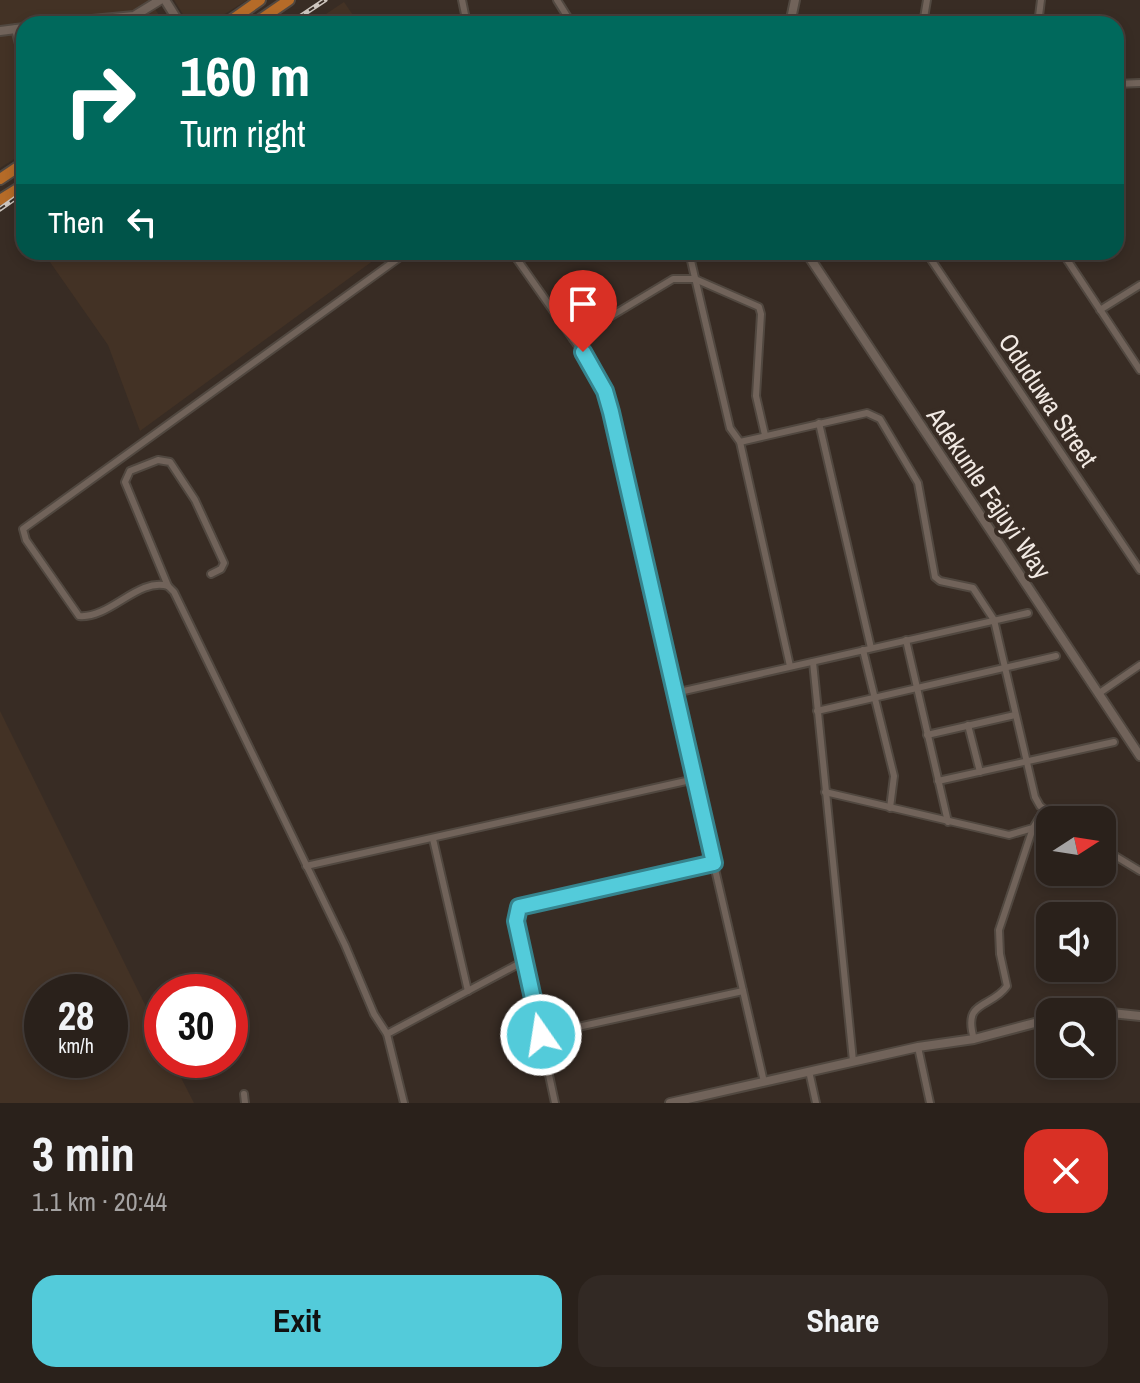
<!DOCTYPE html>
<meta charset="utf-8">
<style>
body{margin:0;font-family:"Archivo Narrow",sans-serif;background:#322924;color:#f1f3f6;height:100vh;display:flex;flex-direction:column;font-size:30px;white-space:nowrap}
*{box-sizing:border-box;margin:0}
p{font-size:26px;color:#a5a3a3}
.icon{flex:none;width:44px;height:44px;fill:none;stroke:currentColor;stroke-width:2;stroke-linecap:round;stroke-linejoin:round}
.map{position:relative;height:1103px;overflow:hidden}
.drawer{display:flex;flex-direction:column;background:#2a211b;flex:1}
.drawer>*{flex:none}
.banner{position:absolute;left:16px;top:16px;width:1108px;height:244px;border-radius:24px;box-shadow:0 4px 12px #0003,0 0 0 2px #463e3a;background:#00695c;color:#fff;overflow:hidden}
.needle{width:52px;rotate:78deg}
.controls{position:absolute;left:1036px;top:806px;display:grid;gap:16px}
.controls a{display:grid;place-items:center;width:80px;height:80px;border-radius:16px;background:#2a211b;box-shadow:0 4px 12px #0003,0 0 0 2px #463e3a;font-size:40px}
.speed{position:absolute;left:24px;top:974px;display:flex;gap:16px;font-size:40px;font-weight:700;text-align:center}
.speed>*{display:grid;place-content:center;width:104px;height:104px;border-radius:50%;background:#2a211b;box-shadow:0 4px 12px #0003,0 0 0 2px #463e3a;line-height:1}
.speed small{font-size:20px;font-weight:400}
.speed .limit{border:12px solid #d22;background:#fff;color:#111}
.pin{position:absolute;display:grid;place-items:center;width:68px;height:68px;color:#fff;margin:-82px -34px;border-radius:50% 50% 50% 0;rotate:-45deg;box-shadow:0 0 8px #0007}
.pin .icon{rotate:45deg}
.me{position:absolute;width:88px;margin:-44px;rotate:347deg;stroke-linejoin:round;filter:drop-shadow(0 0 6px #0008)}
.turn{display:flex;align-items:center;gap:28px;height:168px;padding:0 32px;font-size:36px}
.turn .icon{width:104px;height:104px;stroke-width:2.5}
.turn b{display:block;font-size:56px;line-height:68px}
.then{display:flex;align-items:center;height:76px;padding:0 32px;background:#0003;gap:16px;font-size:30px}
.round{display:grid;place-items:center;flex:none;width:84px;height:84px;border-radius:24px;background:#322924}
.headline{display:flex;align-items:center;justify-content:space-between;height:136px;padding:0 32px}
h1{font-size:48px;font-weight:700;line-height:60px}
.cta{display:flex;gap:16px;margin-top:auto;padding:16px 32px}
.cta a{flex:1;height:92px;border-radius:24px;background:#53cbda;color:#111;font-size:32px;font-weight:700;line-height:92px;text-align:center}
.cta a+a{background:#322924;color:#f1f3f6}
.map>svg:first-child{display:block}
</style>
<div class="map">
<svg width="1140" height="1103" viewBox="0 0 1140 1103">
<rect width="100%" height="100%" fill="#382c24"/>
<g fill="#433225" fill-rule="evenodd">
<polygon points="0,0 149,0 165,24 24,24 24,153 0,168"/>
<polygon points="174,0 247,0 209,24 189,24"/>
<polygon points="344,2 359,24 311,24"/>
<polygon points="43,252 385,252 140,431 108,345"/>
<path d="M0,711L162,1039V1060H172L194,1103H0ZM110,992V1060H42V992Z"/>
</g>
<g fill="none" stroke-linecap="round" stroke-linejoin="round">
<defs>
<g id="minor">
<polyline points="462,0 467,24"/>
<polyline points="557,0 572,24"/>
<polyline points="923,24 927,0"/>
<polyline points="1038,24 1041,0"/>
<polyline points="1116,84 1140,83"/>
<polyline points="512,252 592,366 605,391 764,1082"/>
<polyline points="689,252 730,428 740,442 790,666"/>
<polyline points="926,252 1140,570"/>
<polyline points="1062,252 1140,370"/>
<polyline points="1100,310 1140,285"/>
<polyline points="573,339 673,279 695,279 759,307 761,314 756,396 765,435"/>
<polyline points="819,423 871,648"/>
<polyline points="740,442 867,413 880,419 918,483 935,577 940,581 973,588 994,620 1035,797 1040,806 1059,820"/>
<polyline points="168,586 125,482 130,471 158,460 170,462 195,500 224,563 221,569 211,574"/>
<polyline points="906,640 948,822"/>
<polyline points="863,650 894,776 890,808"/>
<polyline points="813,662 853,1061"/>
<polyline points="675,693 1028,613"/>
<polyline points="1098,694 1140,665"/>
<polyline points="817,711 1056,656"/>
<polyline points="968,725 980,772"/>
<polyline points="927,735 1015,715"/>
<polyline points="938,781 1114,742"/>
<polyline points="825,792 1009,835 1033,828 1044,810"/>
<polyline points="433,839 468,991"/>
<polyline points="1102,848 1140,871"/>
<polyline points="306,866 695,779"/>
<polyline points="387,1034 524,961"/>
<polyline points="541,1035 743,991"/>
<path d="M974,1039C962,999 991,1009 1007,986L1000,954L999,930L1033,828"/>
<polyline points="918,1047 930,1103"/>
<polyline points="809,1071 816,1103"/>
<polyline points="244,1094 245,1103"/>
<path d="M404,1103L387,1034L374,1014L345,945L174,592L168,586C138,577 110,619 79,616L26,540L23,529L407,252"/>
<polyline points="555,1103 516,921 519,907 714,863"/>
</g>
<g id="tertiary">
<polyline points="165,0 180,24"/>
<polyline points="50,24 134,16 160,0"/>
<polyline points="790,24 795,0"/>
<polyline points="16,29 24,59"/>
<polyline points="0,31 24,28"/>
<polyline points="806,252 1140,756"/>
<polyline points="1102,1012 1140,1016"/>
<polyline points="670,1103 918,1047 974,1039 1050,1019"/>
</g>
<g id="trunk">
<polyline points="226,24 260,0"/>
<polyline points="254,24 289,0"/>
<polyline points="0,179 24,163"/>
<polyline points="0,200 24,185"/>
</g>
</defs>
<use href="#minor" stroke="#514840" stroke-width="10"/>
<use href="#tertiary" stroke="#514840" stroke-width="12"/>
<use href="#trunk" stroke="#514840" stroke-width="14"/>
<use href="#minor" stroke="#71635a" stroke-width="6"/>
<use href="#tertiary" stroke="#71635a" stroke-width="8"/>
<use href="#trunk" stroke="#b56b28" stroke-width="10"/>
<defs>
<g id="rail">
<polyline points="289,24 325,0"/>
<polyline points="0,209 24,192"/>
</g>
</defs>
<use href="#rail" stroke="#cdc5be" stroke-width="5"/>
<use href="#rail" stroke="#382c24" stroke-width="2" stroke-dasharray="6" stroke-linecap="butt"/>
</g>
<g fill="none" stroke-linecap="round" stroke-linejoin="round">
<defs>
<polyline id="route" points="541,1035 516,921 519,907 714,863 611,412 605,391 583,352"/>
</defs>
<use href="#route" stroke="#36848e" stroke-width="20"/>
<use href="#route" stroke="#53cbda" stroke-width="14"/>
</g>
<g text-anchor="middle" stroke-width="8" stroke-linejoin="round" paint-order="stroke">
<g font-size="26" fill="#f1e9e3" stroke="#382c24">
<text transform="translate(1048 400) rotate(56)" y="9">Oduduwa Street</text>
<text transform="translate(989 493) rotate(56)" y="9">Adekunle Fajuyi Way</text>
</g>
</g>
</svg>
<div class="controls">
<a><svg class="needle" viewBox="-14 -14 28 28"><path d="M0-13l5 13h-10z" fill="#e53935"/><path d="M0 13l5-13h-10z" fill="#a5a3a3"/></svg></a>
<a><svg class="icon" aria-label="sound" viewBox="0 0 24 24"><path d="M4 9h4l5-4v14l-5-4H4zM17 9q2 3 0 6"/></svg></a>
<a><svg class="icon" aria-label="search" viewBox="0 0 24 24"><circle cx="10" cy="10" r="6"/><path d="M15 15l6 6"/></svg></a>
</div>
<div class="speed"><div>28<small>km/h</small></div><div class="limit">30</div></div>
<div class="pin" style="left:583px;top:352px;background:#d93025"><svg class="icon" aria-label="arrive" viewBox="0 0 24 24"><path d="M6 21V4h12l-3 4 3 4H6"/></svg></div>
<svg class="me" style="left:541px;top:1035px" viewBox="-20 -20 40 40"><circle r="17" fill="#53cbda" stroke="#fff" stroke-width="3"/><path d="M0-11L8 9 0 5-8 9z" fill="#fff"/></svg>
<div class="banner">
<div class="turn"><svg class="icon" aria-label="right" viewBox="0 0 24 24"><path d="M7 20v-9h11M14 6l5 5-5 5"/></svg><div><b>160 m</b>Turn right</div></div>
<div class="then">Then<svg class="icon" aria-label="left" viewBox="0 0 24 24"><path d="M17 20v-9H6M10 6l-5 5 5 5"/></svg></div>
</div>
</div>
<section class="drawer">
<div class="headline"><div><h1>3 min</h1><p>1.1 km · 20:44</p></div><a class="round" style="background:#d93025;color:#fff"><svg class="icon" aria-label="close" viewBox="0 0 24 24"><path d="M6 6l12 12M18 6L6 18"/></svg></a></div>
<div class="cta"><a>Exit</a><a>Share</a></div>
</section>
